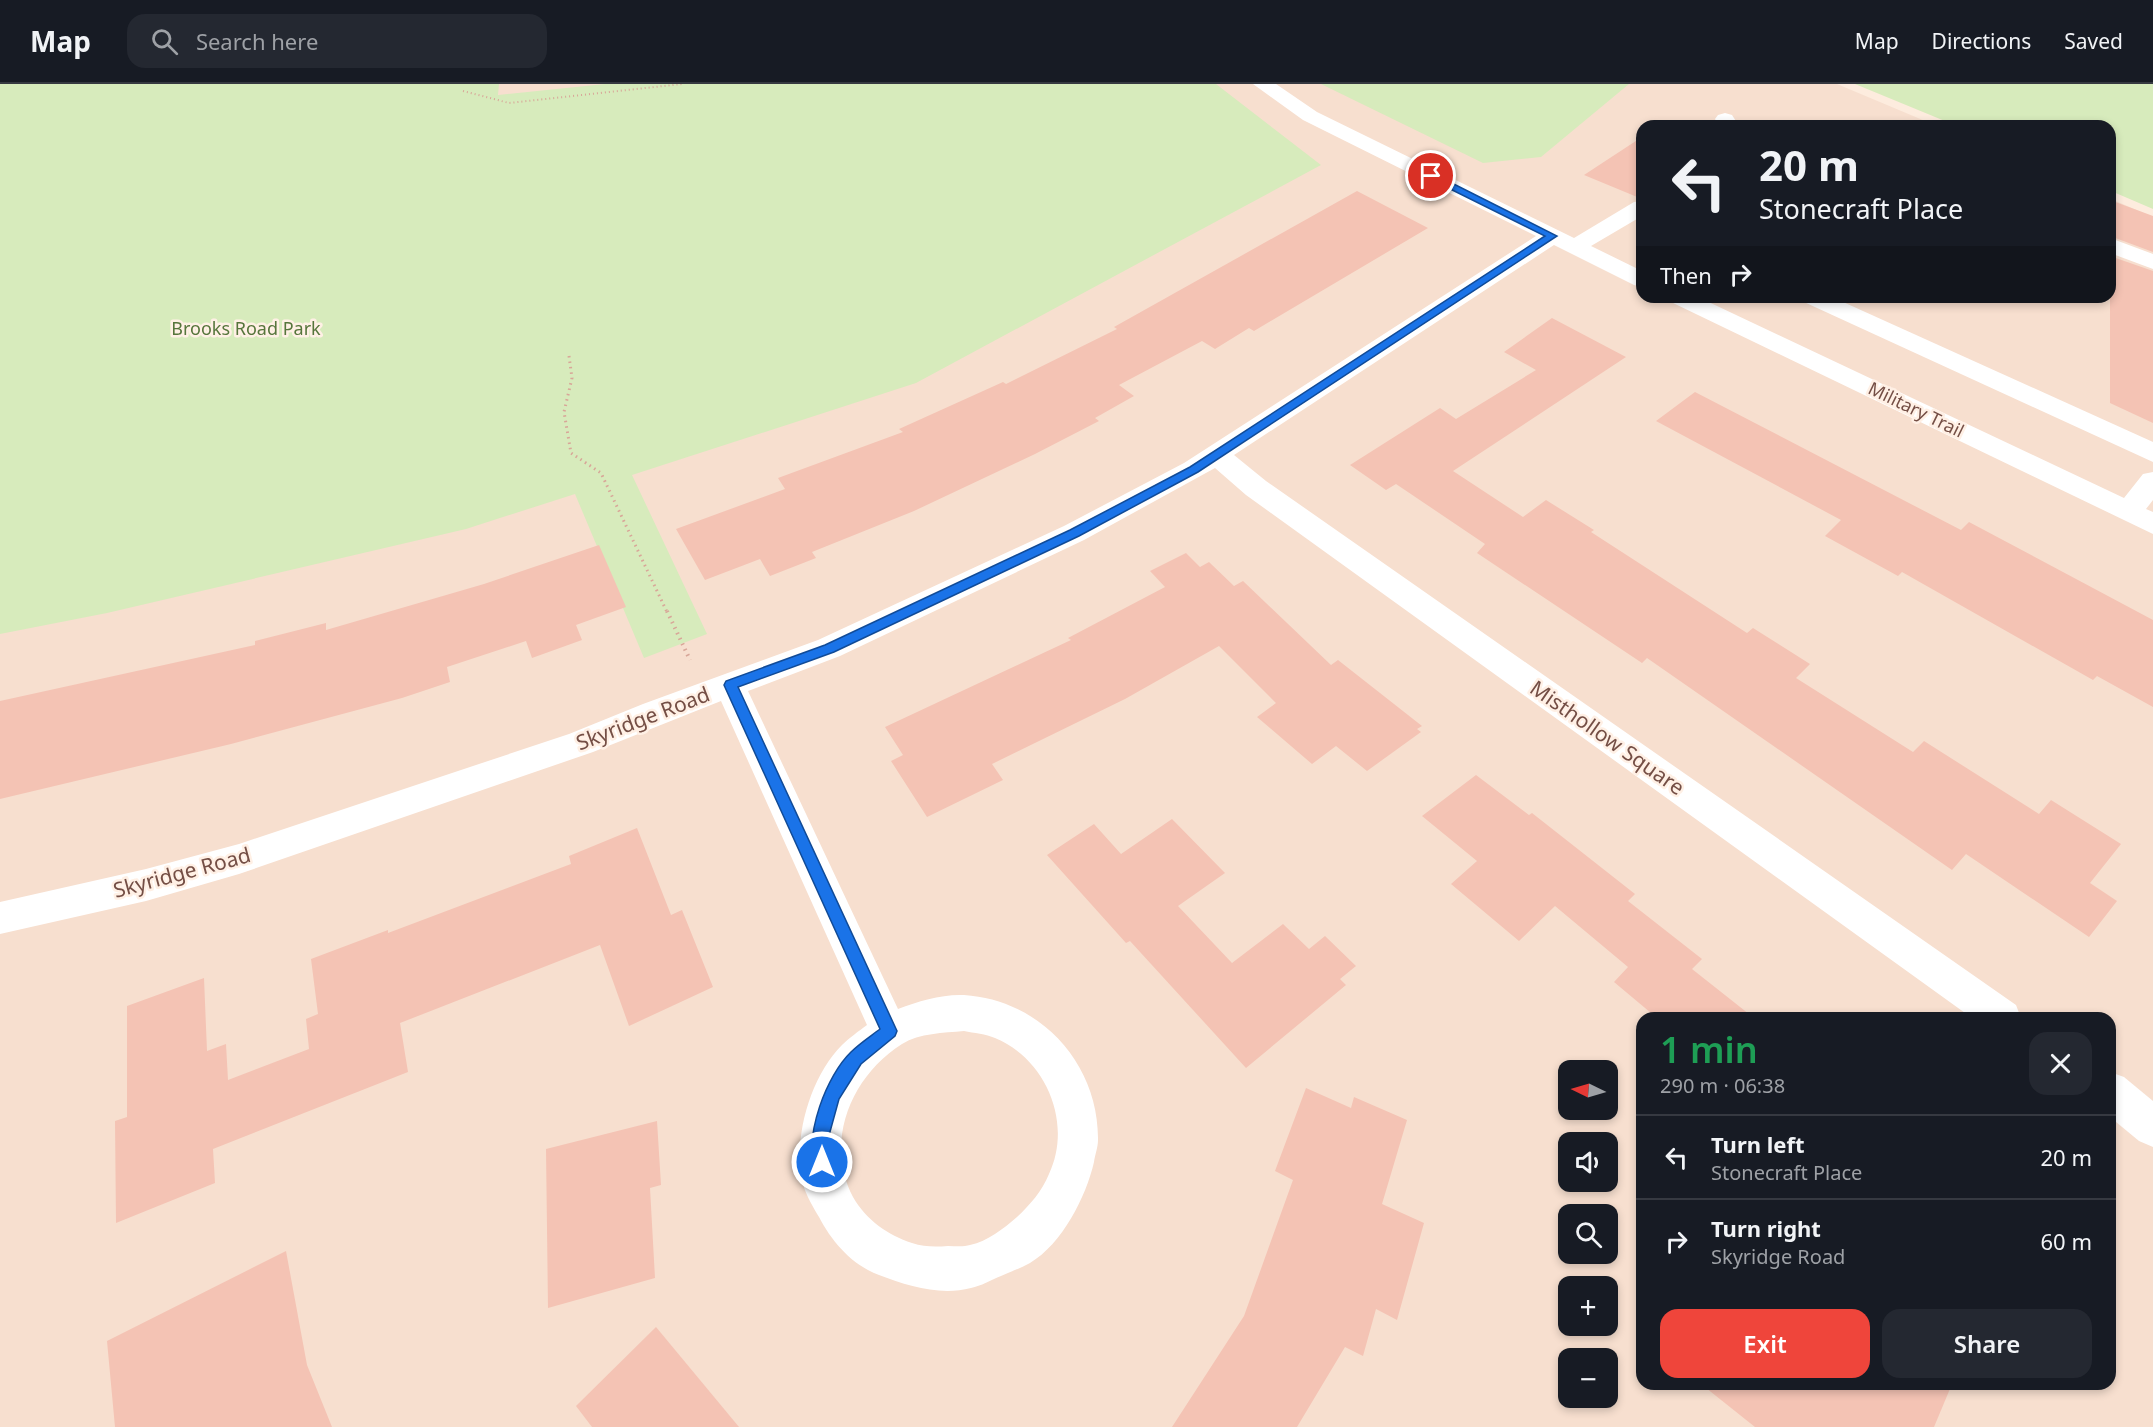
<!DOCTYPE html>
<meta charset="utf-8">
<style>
body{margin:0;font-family:"Noto Sans",sans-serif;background:#242831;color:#f1f3f6;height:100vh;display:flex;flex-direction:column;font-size:22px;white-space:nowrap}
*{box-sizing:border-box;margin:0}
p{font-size:20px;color:#9ea1a6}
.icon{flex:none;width:33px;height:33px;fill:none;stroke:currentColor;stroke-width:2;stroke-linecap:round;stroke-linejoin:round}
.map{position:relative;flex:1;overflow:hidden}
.sheet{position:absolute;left:1636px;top:928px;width:480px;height:378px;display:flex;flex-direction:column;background:#171b24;border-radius:18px;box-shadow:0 3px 9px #0003}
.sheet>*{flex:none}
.hud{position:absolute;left:1636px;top:36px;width:480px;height:183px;border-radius:18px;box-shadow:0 3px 9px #0003;background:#171b24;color:#f1f3f6;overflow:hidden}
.needle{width:39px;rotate:275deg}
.tools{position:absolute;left:1558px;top:976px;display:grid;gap:12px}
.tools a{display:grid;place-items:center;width:60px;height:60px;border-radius:12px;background:#171b24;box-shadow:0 3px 9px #0003;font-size:30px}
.pin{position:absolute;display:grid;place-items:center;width:51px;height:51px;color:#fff;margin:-26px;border:3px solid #fff;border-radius:50%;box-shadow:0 2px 6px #0007}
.me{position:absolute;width:66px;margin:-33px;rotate:0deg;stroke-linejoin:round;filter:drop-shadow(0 0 4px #0008)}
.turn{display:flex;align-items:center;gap:21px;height:126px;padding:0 24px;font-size:27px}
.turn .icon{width:78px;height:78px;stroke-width:2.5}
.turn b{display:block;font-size:42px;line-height:51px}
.then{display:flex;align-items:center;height:57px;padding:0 24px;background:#0003;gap:12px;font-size:22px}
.round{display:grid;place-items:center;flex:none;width:63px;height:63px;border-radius:18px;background:#242831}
.head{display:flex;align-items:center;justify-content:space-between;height:102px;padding:0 24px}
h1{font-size:36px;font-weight:600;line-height:45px;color:#1e9e55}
.button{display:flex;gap:12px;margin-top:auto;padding:12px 24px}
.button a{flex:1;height:69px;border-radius:18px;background:#ef453b;color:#fff;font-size:24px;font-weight:600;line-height:69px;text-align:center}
.button a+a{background:#242831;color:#f1f3f6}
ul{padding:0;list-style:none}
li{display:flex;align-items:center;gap:18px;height:84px;padding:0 24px;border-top:2px solid #363941}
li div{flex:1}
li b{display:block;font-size:22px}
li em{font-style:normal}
header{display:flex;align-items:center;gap:36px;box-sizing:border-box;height:84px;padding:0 30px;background:#171b24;border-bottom:2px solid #363941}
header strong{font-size:28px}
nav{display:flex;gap:33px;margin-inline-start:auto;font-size:21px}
.search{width:420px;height:54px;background:#242831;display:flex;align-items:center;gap:15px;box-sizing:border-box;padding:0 21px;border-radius:18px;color:#9ea1a6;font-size:22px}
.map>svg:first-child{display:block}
</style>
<header>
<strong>Map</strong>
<div class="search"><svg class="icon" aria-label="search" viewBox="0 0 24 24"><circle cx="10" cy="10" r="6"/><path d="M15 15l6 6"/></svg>Search here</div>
<nav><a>Map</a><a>Directions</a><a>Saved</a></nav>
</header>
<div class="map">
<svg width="2153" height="1343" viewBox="0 0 2153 1343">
<rect width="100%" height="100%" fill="#fdecde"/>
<path fill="#f7dfcf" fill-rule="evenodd" d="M0,0H1837L1937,42H1642V213H2110L2111,115L2153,133V1343H0ZM1642,934H2110V1300H1642ZM1569,987H1608V1026H1569ZM1569,1059H1608V1098H1569ZM1569,1131H1608V1170H1569ZM1569,1203H1608V1242H1569ZM1569,1275H1608V1314H1569Z"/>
<g fill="#d7ebbc">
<polygon points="0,0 499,0 498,11 605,0 1216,0 1321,81 916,299 632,391 707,550 644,574 575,410 466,445 107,529 0,550"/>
<polygon points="1321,0 1629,0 1541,73 1483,79"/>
<polygon points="1855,0 2153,0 2153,125 2111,107 2110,42 1957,42"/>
</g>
<g fill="#f4c3b4">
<polygon points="1642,53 1642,115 1584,91"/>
<polygon points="1357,107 1428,144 1254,247 1249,244 1215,265 1202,257 1119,301 1134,312 1095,334 1099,337 1035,370 914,427 812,468 816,474 770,492 760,475 705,496 676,445 785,405 778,394 903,348 899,345 1003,298 1006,300 1117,245 1114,243"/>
<polygon points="2110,116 2153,132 2153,168 2110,152"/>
<polygon points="2110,172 2153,187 2153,339 2110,319"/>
<polygon points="1552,234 1626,273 1453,387 1523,433 1546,416 1594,446 1591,448 1747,549 1753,544 1810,580 1796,594 1913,668 1924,657 2039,730 2051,716 2121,760 2090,799 2117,817 2089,853 1966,770 1952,786 1647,574 1642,579 1477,469 1485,460 1396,400 1386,406 1350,381 1440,324 1456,335 1536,286 1504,268"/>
<polygon points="1695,308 1961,446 1969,438 2153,536 2153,623 2097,592 2093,596 1902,488 1898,492 1825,452 1841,436 1656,337"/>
<polygon points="599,461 626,523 576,541 582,556 532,574 526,557 447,583 450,598 402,614 231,660 0,715 0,617 255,561 255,557 326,539 326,546 484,500"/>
<polygon points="1186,469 1200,483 1209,478 1234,502 1243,497 1331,581 1338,576 1422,642 1417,645 1421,648 1367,687 1336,662 1312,680 1257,633 1276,619 1219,562 1125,615 992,680 1003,696 927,733 891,677 903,671 885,643 1071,556 1068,554 1165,503 1150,487"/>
<polygon points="1476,691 1529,731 1532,729 1635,810 1628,817 1702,875 1692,885 1754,934 1657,934 1614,898 1628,883 1555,822 1519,857 1451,800 1477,777 1422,732"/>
<polygon points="1172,735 1225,789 1178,822 1232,879 1283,840 1309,865 1325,852 1356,882 1340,895 1346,901 1246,984 1130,857 1126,859 1047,771 1094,740 1121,770"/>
<polygon points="637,744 671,831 682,826 713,903 629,942 600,861 400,939 408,988 213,1065 215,1099 116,1139 115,1037 127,1033 127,922 204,894 207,967 226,960 228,996 309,965 306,935 318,930 311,875 388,846 388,849 571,780 569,772"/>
<polygon points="1306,1004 1351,1024 1354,1013 1407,1036 1382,1120 1424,1139 1397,1236 1376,1225 1363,1272 1345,1263 1297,1343 1172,1343 1244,1232 1293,1096 1275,1087"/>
<polygon points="657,1037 661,1101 650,1104 655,1194 548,1224 546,1065"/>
<polygon points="286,1167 307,1281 332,1343 115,1343 107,1257"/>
<polygon points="656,1243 739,1343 592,1343 576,1322"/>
<polygon points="1701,1300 1952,1300 1934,1343 1755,1343"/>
</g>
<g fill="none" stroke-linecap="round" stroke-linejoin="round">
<polyline stroke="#d8a698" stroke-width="2" stroke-dasharray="1 3" stroke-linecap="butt" points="463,7 509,19 682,0"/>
<polyline stroke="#d8a698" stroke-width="3" stroke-dasharray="1.5 4" stroke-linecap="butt" points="569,272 572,294 564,328 571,369 601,389 667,528"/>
<polyline stroke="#d8a698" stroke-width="4" stroke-dasharray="1.5 4.5" stroke-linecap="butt" points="667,527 690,576"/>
<g fill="#fff" fill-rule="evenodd">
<path d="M1253,0H1276L1317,28L1574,154L1634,118L1642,117V132L1591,162L1642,187V203L1634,201L1554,161L1234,371L1266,397L2016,921L2021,934H1972L1246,411L1215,384L1084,456L840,572L748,607L898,925C919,917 942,910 964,911C1041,916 1099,980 1098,1056C1098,1063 1095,1071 1094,1078C1086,1113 1062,1160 1030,1179C1021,1184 1010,1188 1001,1192C991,1196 981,1202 971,1204C940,1212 908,1202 879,1191C852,1181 832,1158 819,1133C813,1123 806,1111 803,1100C792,1056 810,993 842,961C849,954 859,947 867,941L721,617L593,668L239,790L146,817L0,850V818L146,785L239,760L569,650L643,620L818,556L1064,442L1184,379L1536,152L1303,36ZM964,947C974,949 986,950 995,954C1046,975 1073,1039 1049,1090C1042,1107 1030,1121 1017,1133C1003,1145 988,1157 970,1161C964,1163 955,1162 948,1162C935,1163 924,1163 912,1159C888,1151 866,1136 853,1113C824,1058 851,992 902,960C920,949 943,949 964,947Z"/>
<polygon points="1725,29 1732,31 1739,42 1719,42 1715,35 1718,31"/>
<polygon points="2110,154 2153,170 2153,185 2110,169"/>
<polygon points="1667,213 1698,213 2124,414 2143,390 2153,388 2153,416 2146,425 2153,428 2153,450 1671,218"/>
<polygon points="1800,213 1832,213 2153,358 2153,378 1804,218"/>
<polygon points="2110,988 2124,993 2153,1017 2153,1063 2139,1057 2110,1033"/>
</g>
</g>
<path fill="#1a73e8" stroke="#114b97" stroke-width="1.5" d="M1428,90H1434L1557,152L1198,388L1079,452L834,568L738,603L897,947L895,952L861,980L839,1015L828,1055L831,1078L828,1084L822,1086L816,1084C803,1052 827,991 851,968C860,959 871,952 880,945L724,601L726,597L825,561L1070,446L1190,383L1545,152L1428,94Z"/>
<g text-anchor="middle" stroke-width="5" stroke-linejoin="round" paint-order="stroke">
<g font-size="18" fill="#56753b" stroke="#fff0e5">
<text x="246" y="251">Brooks Road Park</text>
</g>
<g font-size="18" fill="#744e45" stroke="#fff0e5">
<text transform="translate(1916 326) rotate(26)" y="6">Military Trail</text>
</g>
<g font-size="21" fill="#744e45" stroke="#fff0e5">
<text transform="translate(643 635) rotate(-21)" y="7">Skyridge Road</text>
<text transform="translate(1607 654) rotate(35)" y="7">Misthollow Square</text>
<text transform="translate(182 789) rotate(-15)" y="7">Skyridge Road</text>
</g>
</g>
</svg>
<div class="tools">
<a><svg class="needle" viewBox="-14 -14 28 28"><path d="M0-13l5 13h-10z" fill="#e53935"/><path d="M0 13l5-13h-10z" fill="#9ea1a6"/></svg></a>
<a><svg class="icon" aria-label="sound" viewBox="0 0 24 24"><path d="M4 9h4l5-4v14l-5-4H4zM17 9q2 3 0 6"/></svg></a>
<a><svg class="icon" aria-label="search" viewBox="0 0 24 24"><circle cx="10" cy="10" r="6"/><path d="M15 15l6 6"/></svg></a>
<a>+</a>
<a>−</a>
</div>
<div class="pin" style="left:1431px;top:92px;background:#d93025"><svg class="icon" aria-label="arrive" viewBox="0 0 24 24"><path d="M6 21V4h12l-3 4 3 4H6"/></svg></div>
<svg class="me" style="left:822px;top:1078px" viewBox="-20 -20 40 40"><circle r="17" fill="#1a73e8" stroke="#fff" stroke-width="3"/><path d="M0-11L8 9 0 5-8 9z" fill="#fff"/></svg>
<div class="hud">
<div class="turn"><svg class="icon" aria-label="left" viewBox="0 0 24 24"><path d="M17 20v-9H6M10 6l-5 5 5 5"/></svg><div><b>20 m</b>Stonecraft Place</div></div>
<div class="then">Then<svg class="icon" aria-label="right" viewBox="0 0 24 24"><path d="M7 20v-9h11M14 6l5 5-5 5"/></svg></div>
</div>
<section class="sheet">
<div class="head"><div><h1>1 min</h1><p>290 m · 06:38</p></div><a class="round"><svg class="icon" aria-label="close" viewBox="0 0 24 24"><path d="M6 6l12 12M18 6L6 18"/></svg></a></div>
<ul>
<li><svg class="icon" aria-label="left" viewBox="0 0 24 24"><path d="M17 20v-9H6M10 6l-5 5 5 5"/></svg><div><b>Turn left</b><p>Stonecraft Place</p></div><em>20 m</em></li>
<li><svg class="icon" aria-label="right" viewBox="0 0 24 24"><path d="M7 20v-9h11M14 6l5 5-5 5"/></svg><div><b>Turn right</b><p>Skyridge Road</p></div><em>60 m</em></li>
</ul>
<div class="button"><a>Exit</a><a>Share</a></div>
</section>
</div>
